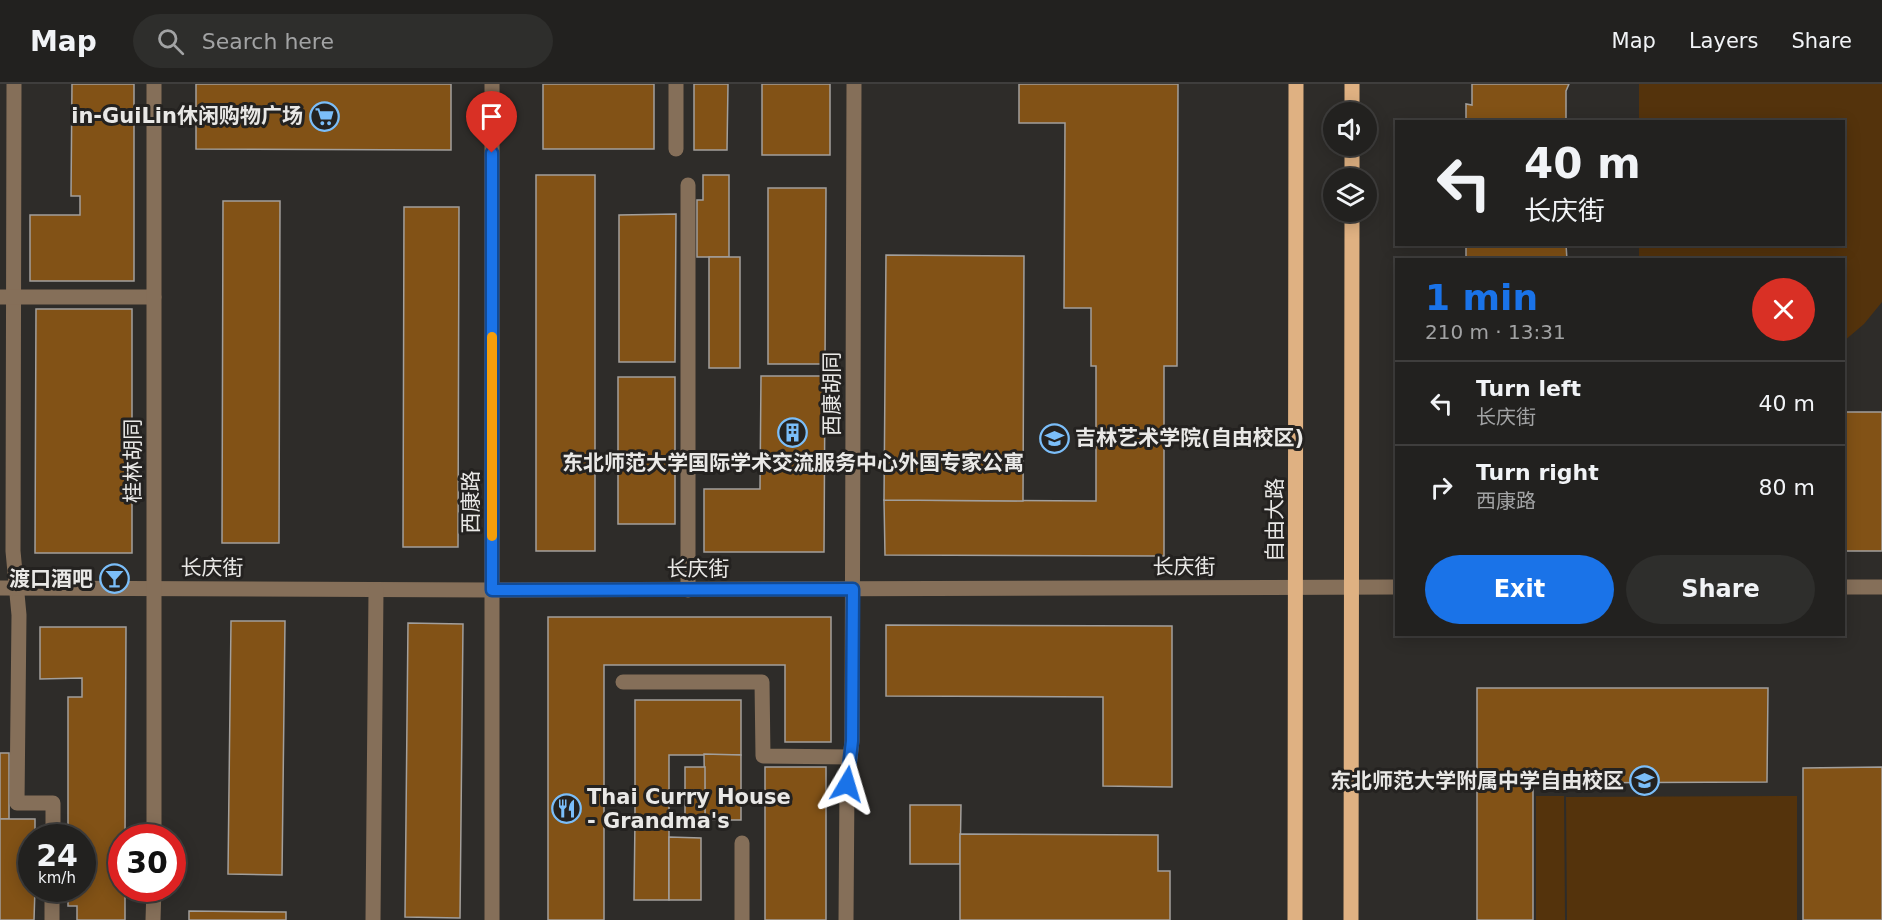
<!DOCTYPE html>
<meta charset="utf-8">
<style>
body{margin:0;font-family:"DejaVu Sans","Noto Sans SC",sans-serif;background:#2e2e2c;color:#f1f3f6;height:100vh;display:flex;flex-direction:column;font-size:22px;white-space:nowrap}
*{box-sizing:border-box;margin:0}
p{font-size:20px;color:#a2a3a4}
.icon{flex:none;width:33px;height:33px;fill:none;stroke:currentColor;stroke-width:2;stroke-linecap:round;stroke-linejoin:round}
.map{position:relative;flex:1;overflow:hidden}
.drawer{position:absolute;left:1395px;top:174px;width:450px;height:378px;display:flex;flex-direction:column;background:#22211f;border-radius:0px;box-shadow:0 3px 15px #0003,0 0 0 2px #3f3e3d}
.drawer>*{flex:none}
.banner{position:absolute;left:1395px;top:36px;width:450px;height:126px;border-radius:0px;box-shadow:0 3px 15px #0003,0 0 0 2px #3f3e3d;background:#22211f;color:#f1f3f6;overflow:hidden}
.tools{position:absolute;left:1323px;top:18px;display:grid;gap:12px}
.tools a{display:grid;place-items:center;width:54px;height:54px;border-radius:50%;background:#22211f;box-shadow:0 3px 15px #0003,0 0 0 2px #3f3e3d;font-size:30px}
.speed{position:absolute;left:18px;top:740px;display:flex;gap:12px;font-size:30px;font-weight:700;text-align:center}
.speed>*{display:grid;place-content:center;width:78px;height:78px;border-radius:50%;background:#22211f;box-shadow:0 3px 15px #0003,0 0 0 2px #3f3e3d;line-height:1}
.speed small{font-size:15px;font-weight:400}
.speed .limit{border:9px solid #d22;background:#fff;color:#111}
.pin{position:absolute;display:grid;place-items:center;width:51px;height:51px;color:#fff;margin:-62px -26px;border-radius:50% 50% 50% 0;rotate:-45deg;box-shadow:0 0 6px #0007}
.pin .icon{rotate:45deg}
.me{position:absolute;width:66px;margin:-33px;rotate:7deg;stroke-linejoin:round;filter:drop-shadow(0 0 4px #0008)}
.turn{display:flex;align-items:center;gap:21px;height:126px;padding:0 30px;font-size:27px}
.turn .icon{width:78px;height:78px;stroke-width:2.5}
.turn b{display:block;font-size:42px;line-height:51px}
.round{display:grid;place-items:center;flex:none;width:63px;height:63px;border-radius:32px;background:#2e2e2c}
.summary{display:flex;align-items:center;justify-content:space-between;height:102px;padding:0 30px}
h1{font-size:36px;font-weight:700;line-height:45px;color:#1a73e8}
.button{display:flex;gap:12px;margin-top:auto;padding:12px 30px}
.button a{flex:1;height:69px;border-radius:36px;background:#1a73e8;color:#fff;font-size:24px;font-weight:700;line-height:69px;text-align:center}
.button a+a{background:#2e2e2c;color:#f1f3f6}
ul{padding:0;list-style:none}
li{display:flex;align-items:center;gap:18px;height:84px;padding:0 30px;border-top:2px solid #3f3e3d}
li div{flex:1}
li b{display:block;font-size:22px}
li em{font-style:normal}
header{display:flex;align-items:center;gap:36px;box-sizing:border-box;height:84px;padding:0 30px;background:#22211f;border-bottom:2px solid #3f3e3d}
header strong{font-size:28px}
nav{display:flex;gap:33px;margin-inline-start:auto;font-size:21px}
.search{width:420px;height:54px;background:#2e2e2c;display:flex;align-items:center;gap:15px;box-sizing:border-box;padding:0 21px;border-radius:33px;color:#a2a3a4;font-size:22px}
.map>svg:first-child{display:block}
</style>
<header>
<strong>Map</strong>
<div class="search"><svg class="icon" aria-label="search" viewBox="0 0 24 24"><circle cx="10" cy="10" r="6"/><path d="M15 15l6 6"/></svg>Search here</div>
<nav><a>Map</a><a>Layers</a><a>Share</a></nav>
</header>
<div class="map">
<svg width="1882" height="836" viewBox="0 0 1882 836">
<rect width="100%" height="100%" fill="#2e2c29"/>
<g fill="#54330c">
<polygon points="1639,0 1882,0 1882,218 1864,240 1844,257 1844,176 1639,175 1639,161 1844,160 1844,38 1639,37"/>
<polygon points="1536,712 1564,712 1565,836 1536,836"/>
<polygon points="1797,712 1797,836 1567,836 1566,713"/>
</g>
<g fill="#825216" stroke="#a29f9c" stroke-width="1.5">
<polygon points="72,0 134,0 134,197 30,197 30,131 80,131 80,112 71,112"/>
<polygon points="196,0 451,0 451,66 196,65"/>
<rect x="543" y="0" width="111" height="65"/>
<polygon points="694,0 728,0 727,66 694,66"/>
<rect x="762" y="0" width="68" height="71"/>
<polygon points="1019,0 1178,0 1177,282 1164,282 1164,472 885,471 884,416 1096,417 1096,282 1091,282 1091,224 1064,224 1065,39 1019,39"/>
<polygon points="1472,0 1569,0 1566,7 1566,38 1466,38 1466,20 1472,21"/>
<rect x="536" y="91" width="59" height="376"/>
<polygon points="703,91 729,91 729,173 697,173 697,116 703,116"/>
<polygon points="768,104 826,104 825,280 768,280"/>
<polygon points="223,117 280,117 279,459 222,459"/>
<polygon points="404,123 459,123 458,463 403,463"/>
<polygon points="676,130 675,278 619,278 619,131"/>
<polygon points="1466,160 1566,160 1567,176 1466,175"/>
<polygon points="886,171 1024,172 1023,417 884,416"/>
<rect x="709" y="173" width="31" height="111"/>
<polygon points="36,225 132,225 132,469 35,469"/>
<polygon points="761,292 825,292 824,468 704,468 704,405 760,405"/>
<rect x="618" y="293" width="57" height="147"/>
<rect x="1844" y="328" width="38" height="139"/>
<polygon points="548,533 831,533 831,658 785,658 785,581 604,581 604,836 548,836"/>
<polygon points="231,537 285,537 282,791 228,790"/>
<polygon points="408,539 463,540 460,834 405,833"/>
<polygon points="886,541 1172,542 1172,703 1103,702 1103,613 886,612"/>
<polygon points="40,543 126,543 125,753 122,753 122,804 125,804 125,836 77,836 77,822 68,822 68,804 82,804 82,753 68,753 68,613 82,613 82,594 40,595"/>
<polygon points="1477,604 1768,604 1767,698 1533,699 1533,836 1477,836"/>
<polygon points="635,616 741,616 741,671 669,671 669,735 635,735"/>
<rect x="0" y="669" width="9" height="66"/>
<polygon points="704,670 741,671 741,736 705,736"/>
<rect x="685" y="683" width="20" height="57"/>
<rect x="765" y="683" width="61" height="153"/>
<polygon points="1882,683 1882,836 1803,836 1803,684"/>
<polygon points="910,721 961,721 960,780 910,780"/>
<polygon points="0,735 35,735 35,753 32,753 32,804 35,804 34,836 0,836"/>
<polygon points="635,735 669,735 669,816 634,816"/>
<polygon points="960,750 1158,751 1158,787 1170,787 1170,836 960,836"/>
<polygon points="669,753 701,754 701,816 669,816"/>
<polygon points="189,827 286,828 286,836 189,836"/>
</g>
<g fill="none" stroke-linecap="round" stroke-linejoin="round">
<g stroke="#856f59" stroke-width="15">
<polyline points="14,0 13,467 19,531 17,719 53,719 53,753"/>
<polyline points="492,0 492,836"/>
<polyline points="676,65 676,0"/>
<polyline points="0,213 154,213"/>
<polyline points="1844,503 1882,503"/>
<polyline points="0,504 492,506 1396,503"/>
<polyline points="688,506 688,101"/>
<polyline points="623,598 762,598 763,672 850,673"/>
<polyline points="154,753 154,0"/>
<polyline points="52,836 52,804"/>
<polyline points="153,836 154,804"/>
<polyline points="373,836 376,506"/>
<polyline points="742,836 742,759"/>
<polyline points="846,836 847,700 852,657 854,0"/>
</g>
<g stroke="#dfb182" stroke-width="15">
<polyline points="1352,28 1352,0"/>
<polyline points="1352,94 1352,62"/>
<polyline points="1295,836 1296,0"/>
<polyline points="1351,836 1352,128"/>
</g>
</g>
<g fill="none" stroke-linecap="round" stroke-linejoin="round">
<defs>
<polyline id="route" points="492,69 492,506 853,505 852,657 847,700"/>
</defs>
<use href="#route" stroke="#114b97" stroke-width="15"/>
<use href="#route" stroke="#1a73e8" stroke-width="10"/>
<polyline stroke="#f59e0b" stroke-width="10" points="492,253 492,452"/>
</g>
<defs>
<symbol id="supermarket-ring" viewBox="-11 -11 22 22"><circle r="9.5" fill="#242220" stroke="#7bbef9" stroke-width="1.5"/><path d="M-6-5.5h2.5l.6 2H6L4.5 2H-2.5L-4.4-4H-6ZM-1.5 3.2a1.3 1.3 0 1 0 .1 0ZM3 3.2a1.3 1.3 0 1 0 .1 0Z" fill="#7bbef9"/></symbol>
<symbol id="building-ring" viewBox="-11 -11 22 22"><circle r="9.5" fill="#242220" stroke="#7bbef9" stroke-width="1.5"/><path d="M-4-6H4V6H1V3H-1V6H-4ZM-2.5-4.3h1.7v1.8h-1.7ZM.8-4.3h1.7v1.8H.8ZM-2.5-1h1.7V.8h-1.7ZM.8-1h1.7V.8H.8Z" fill="#7bbef9"/></symbol>
<symbol id="university-ring" viewBox="-11 -11 22 22"><circle r="9.5" fill="#242220" stroke="#7bbef9" stroke-width="1.5"/><path d="M0-5L7-2L0 1L-7-2ZM-4 1L0 2.5L4 1V4Q0 6-4 4Z" fill="#7bbef9"/></symbol>
<symbol id="bar-ring" viewBox="-11 -11 22 22"><circle r="9.5" fill="#242220" stroke="#7bbef9" stroke-width="1.5"/><path d="M-6-5H6L.8 .8V4.5H3.5V6h-7V4.5H-.8V.8Z" fill="#7bbef9"/></symbol>
<symbol id="school-ring" viewBox="-11 -11 22 22"><circle r="9.5" fill="#242220" stroke="#7bbef9" stroke-width="1.5"/><path d="M0-5L7-2L0 1L-7-2ZM-4 1L0 2.5L4 1V4Q0 6-4 4Z" fill="#7bbef9"/></symbol>
<symbol id="restaurant-ring" viewBox="-11 -11 22 22"><circle r="9.5" fill="#242220" stroke="#7bbef9" stroke-width="1.5"/><path d="M-5-6h1v4h1v-4h1v4h1v-4h1v5L-1.5 .5V6h-2V.5L-5-1ZM5-6V6H3V1.5H1.5Q1.5-4 5-6Z" fill="#7bbef9"/></symbol>
</defs>
<g fill-rule="evenodd">
<use href="#supermarket-ring" x="308" y="16" width="33" height="33"/>
<use href="#building-ring" x="776" y="332" width="33" height="33"/>
<use href="#university-ring" x="1038" y="338" width="33" height="33"/>
<use href="#bar-ring" x="98" y="478" width="33" height="33"/>
<use href="#school-ring" x="1628" y="680" width="33" height="33"/>
<use href="#restaurant-ring" x="550" y="708" width="33" height="33"/>
</g>
<g text-anchor="middle" stroke-width="6" stroke-linejoin="round" paint-order="stroke">
<g font-size="21" font-weight="bold" fill="#e9e8e6" stroke="#242220" text-anchor="end">
<text x="303" y="39">in-GuiLin休闲购物广场</text>
<text x="1075" y="361" text-anchor="start">吉林艺术学院(自由校区)</text>
<text x="793" y="386" text-anchor="middle">东北师范大学国际学术交流服务中心外国专家公寓</text>
<text x="93" y="502">渡口酒吧</text>
<text x="1624" y="704">东北师范大学附属中学自由校区</text>
<text x="587" y="720" text-anchor="start">Thai Curry House<tspan x="587" dy="24">- Grandma's</tspan></text>
</g>
<g font-size="21" fill="#e9e8e6" stroke="#242220">
<text transform="translate(832 310) rotate(-90)" y="7">西康胡同</text>
<text transform="translate(133 377) rotate(-90)" y="7">桂林胡同</text>
<text transform="translate(471 418) rotate(-90)" y="7">西康路</text>
<text transform="translate(1275 436) rotate(-90)" y="7">自由大路</text>
<text x="1184" y="490">长庆街</text>
<text x="212" y="491">长庆街</text>
<text x="698" y="492">长庆街</text>
</g>
</g>
</svg>
<div class="tools">
<a><svg class="icon" aria-label="sound" viewBox="0 0 24 24"><path d="M4 9h4l5-4v14l-5-4H4zM17 9q2 3 0 6"/></svg></a>
<a><svg class="icon" aria-label="layers" viewBox="0 0 24 24"><path d="M12 4l9 5-9 5-9-5zM3 14l9 5 9-5"/></svg></a>
</div>
<div class="speed"><div>24<small>km/h</small></div><div class="limit">30</div></div>
<div class="pin" style="left:492px;top:69px;background:#d93025"><svg class="icon" aria-label="arrive" viewBox="0 0 24 24"><path d="M6 21V4h12l-3 4 3 4H6"/></svg></div>
<svg class="me" style="left:847px;top:700px" viewBox="-20 -20 40 40"><path d="M0-17L14 15 0 8-14 15z" fill="#1a73e8" stroke="#fff" stroke-width="4"/></svg>
<div class="banner">
<div class="turn"><svg class="icon" aria-label="left" viewBox="0 0 24 24"><path d="M17 20v-9H6M10 6l-5 5 5 5"/></svg><div><b>40 m</b>长庆街</div></div>
</div>
<section class="drawer">
<div class="summary"><div><h1>1 min</h1><p>210 m · 13:31</p></div><a class="round" style="background:#d93025;color:#fff"><svg class="icon" aria-label="close" viewBox="0 0 24 24"><path d="M6 6l12 12M18 6L6 18"/></svg></a></div>
<ul>
<li><svg class="icon" aria-label="left" viewBox="0 0 24 24"><path d="M17 20v-9H6M10 6l-5 5 5 5"/></svg><div><b>Turn left</b><p>长庆街</p></div><em>40 m</em></li>
<li><svg class="icon" aria-label="right" viewBox="0 0 24 24"><path d="M7 20v-9h11M14 6l5 5-5 5"/></svg><div><b>Turn right</b><p>西康路</p></div><em>80 m</em></li>
</ul>
<div class="button"><a>Exit</a><a>Share</a></div>
</section>
</div>
